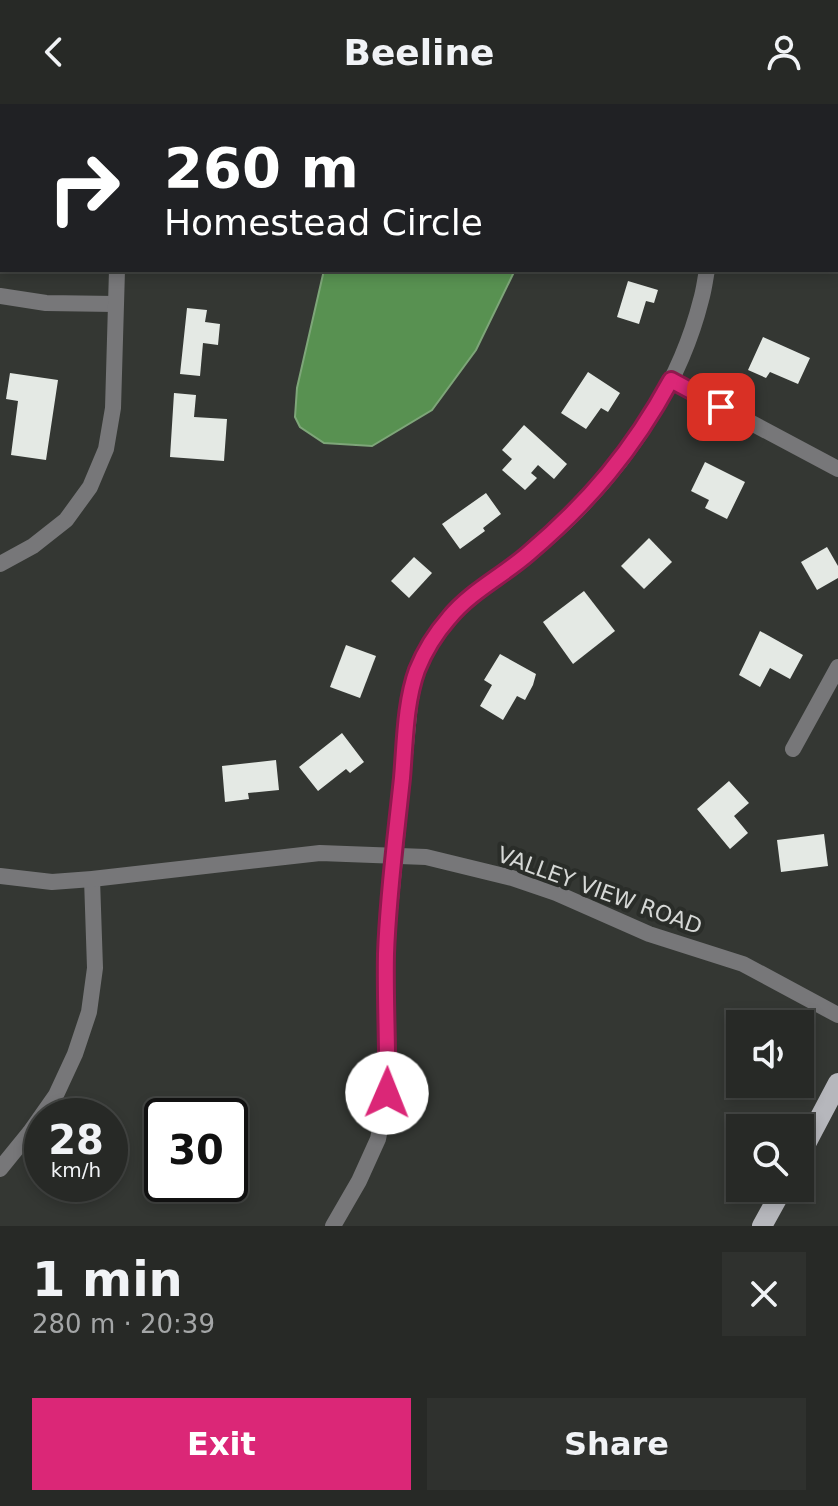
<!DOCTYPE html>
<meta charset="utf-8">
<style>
body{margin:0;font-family:"DejaVu Sans",sans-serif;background:#2f312e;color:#f1f3f6;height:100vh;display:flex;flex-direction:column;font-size:30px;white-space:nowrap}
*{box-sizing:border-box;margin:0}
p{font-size:26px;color:#a4a6a7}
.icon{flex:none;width:44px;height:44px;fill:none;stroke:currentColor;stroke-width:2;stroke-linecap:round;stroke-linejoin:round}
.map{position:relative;height:1122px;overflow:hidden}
.drawer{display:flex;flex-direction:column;background:#272926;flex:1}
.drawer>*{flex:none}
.banner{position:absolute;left:0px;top:0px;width:838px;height:168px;box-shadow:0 4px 12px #0003,0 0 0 2px #434543;background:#202124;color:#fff;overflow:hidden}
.tools{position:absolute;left:726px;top:906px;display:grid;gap:16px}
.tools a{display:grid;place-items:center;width:88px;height:88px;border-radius:0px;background:#272926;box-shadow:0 4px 12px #0003,0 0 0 2px #434543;font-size:40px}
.speed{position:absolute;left:24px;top:994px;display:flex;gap:16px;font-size:40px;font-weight:700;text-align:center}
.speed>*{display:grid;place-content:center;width:104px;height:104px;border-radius:50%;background:#272926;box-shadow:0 4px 12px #0003,0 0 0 2px #434543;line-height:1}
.speed small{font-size:20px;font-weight:400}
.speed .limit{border:4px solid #111;border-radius:12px;background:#fff;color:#111}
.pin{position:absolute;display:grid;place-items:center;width:68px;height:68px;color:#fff;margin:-34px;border-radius:16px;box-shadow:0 4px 12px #0006}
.me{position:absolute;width:88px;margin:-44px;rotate:1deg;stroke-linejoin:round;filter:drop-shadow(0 0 6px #0008)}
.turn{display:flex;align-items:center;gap:28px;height:168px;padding:0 32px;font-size:36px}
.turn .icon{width:104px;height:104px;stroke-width:2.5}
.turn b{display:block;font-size:56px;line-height:68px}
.round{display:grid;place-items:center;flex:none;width:84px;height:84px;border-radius:0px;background:#2f312e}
.summary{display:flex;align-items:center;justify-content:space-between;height:136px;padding:0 32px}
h1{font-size:48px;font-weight:600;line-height:60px}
.action{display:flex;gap:16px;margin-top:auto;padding:16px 32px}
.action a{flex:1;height:92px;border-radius:0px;background:#db2777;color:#fff;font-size:32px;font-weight:600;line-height:92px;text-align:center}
.action a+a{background:#2f312e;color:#f1f3f6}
header{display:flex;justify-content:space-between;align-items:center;height:104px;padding:0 32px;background:#272926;font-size:36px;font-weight:600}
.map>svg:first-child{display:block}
</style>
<header><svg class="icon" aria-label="back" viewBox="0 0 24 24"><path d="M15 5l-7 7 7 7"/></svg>Beeline<svg class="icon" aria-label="person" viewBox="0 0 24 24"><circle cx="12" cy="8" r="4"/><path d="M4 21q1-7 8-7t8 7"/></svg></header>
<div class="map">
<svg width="838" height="1122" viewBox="0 0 838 1122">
<rect width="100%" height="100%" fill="#343733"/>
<polygon fill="#589151" stroke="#7ea679" stroke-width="2" points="324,166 515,166 476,246 432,306 372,342 324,339 300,323 295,313 297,284"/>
<g fill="#e4e9e4">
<polygon points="628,177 658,186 654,199 646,197 639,220 617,213"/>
<polygon points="187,204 207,206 205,218 220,220 218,241 203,239 200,272 180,270"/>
<polygon points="763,233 810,254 798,280 770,268 766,274 748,266"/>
<polygon points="588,268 620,289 608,308 601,304 586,325 561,309"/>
<polygon points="10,269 58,276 46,356 11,351 18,297 6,295"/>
<polygon points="174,289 196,291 194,313 227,315 224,357 170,353"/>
<polygon points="524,321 567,360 554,375 538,361 531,369 537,374 525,386 502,366 512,355 502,346"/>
<polygon points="705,358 745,378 727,415 705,404 709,396 691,387"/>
<polygon points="486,389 501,410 483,424 485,427 460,445 442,420"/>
<polygon points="649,434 672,458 644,485 621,462"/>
<polygon points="827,443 838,462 838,474 817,486 801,458"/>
<polygon points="414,453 432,469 409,494 391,477"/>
<polygon points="584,487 615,527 573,560 543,518"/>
<polygon points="760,527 803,551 790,575 770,564 760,583 739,571"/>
<polygon points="346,541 376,552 360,594 330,583"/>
<polygon points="500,550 536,570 533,581 525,596 517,592 503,616 480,602 492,581 484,576"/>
<polygon points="342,629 364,658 350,669 346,665 318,687 299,663"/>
<polygon points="276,656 279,686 248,689 249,695 225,698 222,662"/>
<polygon points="729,677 749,699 734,712 748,729 730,745 697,705"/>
<polygon points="824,730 828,762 781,768 777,736"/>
</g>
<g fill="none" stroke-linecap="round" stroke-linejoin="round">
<g stroke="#777779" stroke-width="16">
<polyline points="107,0 107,2"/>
<polyline points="710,0 710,2"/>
<polyline points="836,27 838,27"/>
<polyline points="0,192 46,199 115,200"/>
<polyline points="671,276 838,365"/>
<polyline points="0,460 33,442 66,416 90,383 106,345 113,304 117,166"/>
<polyline points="793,645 838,563"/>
<polyline points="0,1065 30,1028 56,991 75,950 89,908 95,864 92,775"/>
<path d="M333,1122L359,1077L378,1035L387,989L386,847L410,600C414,578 418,556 431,537C454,500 492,479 525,453C543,439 560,424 576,408C633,350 681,276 701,196C704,186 705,176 707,166"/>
</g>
<polyline stroke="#777779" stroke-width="16" points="0,772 52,778 92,775 320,749 426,753 512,774 556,789 649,830 743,860 838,911"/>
<g stroke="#b6b7bc" stroke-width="20">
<polyline points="800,1051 838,979"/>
<polyline points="762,1122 783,1084"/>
</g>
</g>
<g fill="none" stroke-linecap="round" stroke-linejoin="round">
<defs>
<path id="route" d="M387,989C388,943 385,896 386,850C388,791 396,732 402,674C405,639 405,599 417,566C425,546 435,530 449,514C471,487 503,472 529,449C589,398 633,346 671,276L721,303"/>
</defs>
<use href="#route" stroke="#8e194d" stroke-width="20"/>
<use href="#route" stroke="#db2777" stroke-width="14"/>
</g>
<g text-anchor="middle" stroke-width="8" stroke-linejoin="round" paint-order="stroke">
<g font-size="22" fill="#d6d8d6" stroke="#2a2d29">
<text transform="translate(600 786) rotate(20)" y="8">VALLEY VIEW ROAD</text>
</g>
</g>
</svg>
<div class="tools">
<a><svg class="icon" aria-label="sound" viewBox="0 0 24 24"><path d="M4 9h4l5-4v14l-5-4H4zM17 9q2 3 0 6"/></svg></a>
<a><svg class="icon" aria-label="search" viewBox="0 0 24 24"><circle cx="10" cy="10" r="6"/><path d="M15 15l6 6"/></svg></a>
</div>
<div class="speed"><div>28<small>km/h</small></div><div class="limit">30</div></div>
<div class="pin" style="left:721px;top:303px;background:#d93025"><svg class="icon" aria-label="arrive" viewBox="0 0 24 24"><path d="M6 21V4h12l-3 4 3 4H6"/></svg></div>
<svg class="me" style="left:387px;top:989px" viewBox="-20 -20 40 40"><circle r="19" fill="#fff"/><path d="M0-13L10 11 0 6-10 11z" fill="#db2777"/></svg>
<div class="banner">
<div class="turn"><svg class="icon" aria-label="right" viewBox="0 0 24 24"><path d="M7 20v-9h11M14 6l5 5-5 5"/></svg><div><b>260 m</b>Homestead Circle</div></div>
</div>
</div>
<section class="drawer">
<div class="summary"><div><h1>1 min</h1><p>280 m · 20:39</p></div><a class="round"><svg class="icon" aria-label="close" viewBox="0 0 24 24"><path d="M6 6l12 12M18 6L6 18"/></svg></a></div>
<div class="action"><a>Exit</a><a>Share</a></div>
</section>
